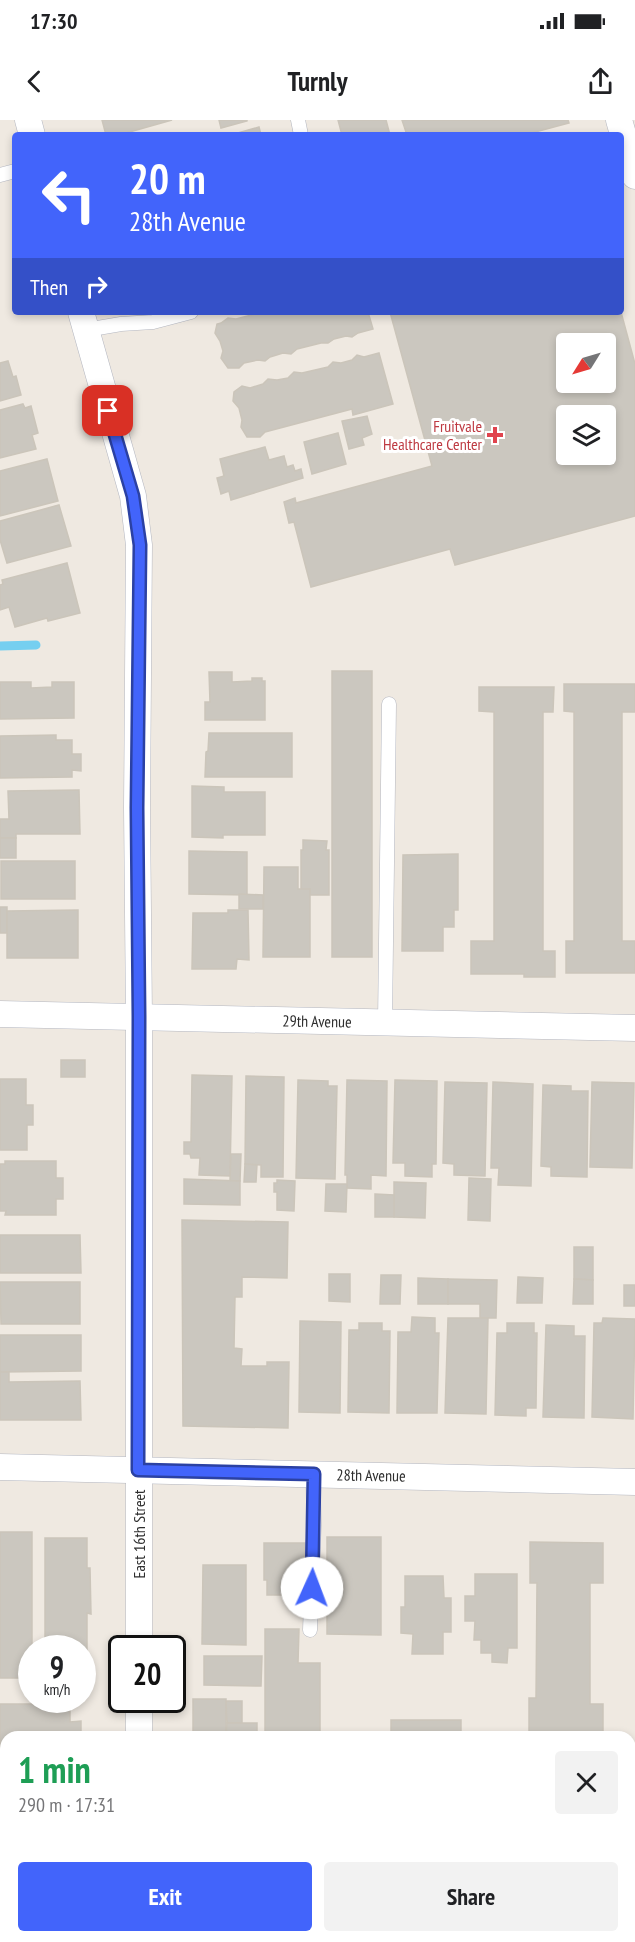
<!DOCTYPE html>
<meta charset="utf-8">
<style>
body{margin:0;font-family:"PT Sans Narrow",sans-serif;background:#f2f2f2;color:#202124;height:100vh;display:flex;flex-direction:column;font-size:22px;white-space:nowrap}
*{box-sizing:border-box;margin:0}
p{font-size:20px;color:#757577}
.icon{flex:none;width:33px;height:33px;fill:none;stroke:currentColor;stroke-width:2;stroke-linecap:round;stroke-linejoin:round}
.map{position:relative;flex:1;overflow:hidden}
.drawer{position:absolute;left:0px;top:1611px;width:636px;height:212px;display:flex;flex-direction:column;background:#fff;border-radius:18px 18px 0 0;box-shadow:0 3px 9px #0003}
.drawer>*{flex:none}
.hud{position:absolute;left:12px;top:12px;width:612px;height:183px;border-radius:6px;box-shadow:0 3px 9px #0003;background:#4264fb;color:#fff;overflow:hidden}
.needle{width:39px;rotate:233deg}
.fabs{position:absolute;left:556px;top:213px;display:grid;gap:12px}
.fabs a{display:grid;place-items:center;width:60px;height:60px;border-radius:6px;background:#fff;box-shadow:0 3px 9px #0003;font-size:30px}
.speed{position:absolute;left:18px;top:1515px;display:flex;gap:12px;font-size:30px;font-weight:700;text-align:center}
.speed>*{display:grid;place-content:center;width:78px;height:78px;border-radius:50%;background:#fff;box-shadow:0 3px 9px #0003;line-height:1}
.speed small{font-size:15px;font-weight:400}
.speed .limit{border:3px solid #111;border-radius:9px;background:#fff;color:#111}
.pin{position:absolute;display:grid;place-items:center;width:51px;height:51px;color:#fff;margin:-26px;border-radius:12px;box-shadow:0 3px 9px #0006}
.me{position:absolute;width:66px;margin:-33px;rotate:2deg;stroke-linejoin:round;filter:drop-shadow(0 0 4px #0008)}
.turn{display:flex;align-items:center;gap:21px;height:126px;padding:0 18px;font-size:27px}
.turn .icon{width:78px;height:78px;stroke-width:2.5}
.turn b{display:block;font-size:42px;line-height:51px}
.then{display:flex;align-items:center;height:57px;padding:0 18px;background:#0003;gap:12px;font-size:22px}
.round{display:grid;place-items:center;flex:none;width:63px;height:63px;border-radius:6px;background:#f2f2f2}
.overview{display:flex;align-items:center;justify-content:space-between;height:102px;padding:0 18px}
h1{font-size:36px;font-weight:800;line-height:45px;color:#1e9e55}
.button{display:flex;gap:12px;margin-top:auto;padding:12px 18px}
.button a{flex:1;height:69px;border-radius:6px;background:#4264fb;color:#fff;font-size:24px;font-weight:800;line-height:69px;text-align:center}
.button a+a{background:#f2f2f2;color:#202124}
.status{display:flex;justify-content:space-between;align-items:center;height:42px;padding:0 30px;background:#fff;direction:ltr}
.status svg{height:16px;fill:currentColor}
header{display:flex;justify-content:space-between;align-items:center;height:78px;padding:0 18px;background:#fff;font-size:27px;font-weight:800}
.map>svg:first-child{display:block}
</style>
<div class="status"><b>17:30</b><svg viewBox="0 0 49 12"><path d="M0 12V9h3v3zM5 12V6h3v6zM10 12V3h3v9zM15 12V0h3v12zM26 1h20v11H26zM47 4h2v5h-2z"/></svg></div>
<header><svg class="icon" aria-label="back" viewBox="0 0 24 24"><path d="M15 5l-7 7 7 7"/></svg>Turnly<svg class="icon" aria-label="share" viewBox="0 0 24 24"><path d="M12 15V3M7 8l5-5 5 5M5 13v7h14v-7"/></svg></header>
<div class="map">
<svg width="635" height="1822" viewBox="0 0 635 1822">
<rect width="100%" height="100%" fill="#efe9e1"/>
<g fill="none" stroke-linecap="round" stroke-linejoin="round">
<polyline stroke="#75cff0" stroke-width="9" points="0,526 36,525"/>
</g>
<g fill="#cbc7bf" stroke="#cbc5ba" stroke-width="1.5" fill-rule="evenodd">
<polygon points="102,0 172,0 126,13 127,15 106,15"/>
<polygon points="219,0 247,0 247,1 221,8"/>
<polygon points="338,0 386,0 390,15 342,15"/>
<polygon points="402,0 568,0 569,3 524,15 407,15"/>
<polygon points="259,7 261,15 231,15"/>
<polygon points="263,192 368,192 373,209 358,213 352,217 346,216 334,219 328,223 321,223 297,229 291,234 283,233 270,237 265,241 258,240 244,243 239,248 228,248 221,238 223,231 220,221 215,213 217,204 221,203 228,198 236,199"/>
<path d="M390,192H621L635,244V396L455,445L450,429L311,467L294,402L289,403L284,382L295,378L296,383L432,346ZM567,224H606V262H567ZM567,296H606V334H567Z"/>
<polygon points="379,233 393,284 353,295 352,289 265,312 260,317 247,317 241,307 242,300 239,288 233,281 234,272 242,266 250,268 263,264 268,259 277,260 288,258 294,252 302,253 328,247 333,242 341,243 352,240 357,235 364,237"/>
<polygon points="8,241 13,257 16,256 21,275 0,281 0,243"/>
<polygon points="23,284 25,288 31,286 38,313 32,315 36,329 0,338 0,290"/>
<polygon points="367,296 372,314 362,318 364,325 349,329 342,301"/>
<polygon points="338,313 346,344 312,354 304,322"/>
<polygon points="265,327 269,340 284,336 287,347 293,345 295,351 301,349 303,358 231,380 229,371 221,374 217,358 224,356 220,339"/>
<polygon points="47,339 58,381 0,396 0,351"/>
<polygon points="59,385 71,426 7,443 0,420 0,401"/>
<polygon points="67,443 80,493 48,501 47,498 15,507 9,487 0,490 0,465 3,464 2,460"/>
<rect x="332" y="551" width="40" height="286"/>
<polygon points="209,552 232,552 232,562 252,561 252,558 262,558 262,561 265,561 265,600 205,600 205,582 210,582"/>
<polygon points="0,562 31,562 31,568 52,567 52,562 74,562 74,598 0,599"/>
<polygon points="564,564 635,564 635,592 622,592 622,821 635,821 635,853 566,853 566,821 574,821 574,592 564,591"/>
<polygon points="479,567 554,567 553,592 543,592 543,831 555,831 555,857 524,857 524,854 471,854 471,821 494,821 494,592 479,591"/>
<polygon points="209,613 292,613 292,657 205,657 206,632 208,631"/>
<polygon points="56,615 56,620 72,620 72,634 81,634 81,651 72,650 72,657 0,658 0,616"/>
<polygon points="192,666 224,667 224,672 265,672 265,715 223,715 223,718 192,717"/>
<polygon points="79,670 80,714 16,714 16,718 0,718 0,699 9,699 8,671"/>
<rect x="0" y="718" width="16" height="20"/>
<polygon points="303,720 327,721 326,730 329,730 329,775 310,775 310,769 301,770 301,730 303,730"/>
<polygon points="189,731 247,732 247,775 189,774"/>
<polygon points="458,734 458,790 454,790 454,807 443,807 443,831 402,831 403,735"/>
<rect x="1" y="741" width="74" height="38"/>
<polygon points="264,747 298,747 298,769 310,769 310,837 263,837"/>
<polygon points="239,774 263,775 263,789 239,789"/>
<rect x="0" y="787" width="7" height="26"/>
<polygon points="78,790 78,838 7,838 7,791"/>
<polygon points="228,790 248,790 249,840 237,839 236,849 192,849 193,793 228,793"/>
<rect x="61" y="940" width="24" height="17"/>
<polygon points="192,955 232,956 230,1056 199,1055 200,1038 191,1038 190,1034 184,1034 184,1022 191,1022"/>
<polygon points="246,956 284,957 283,1057 261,1057 261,1045 245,1044"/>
<polygon points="0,959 26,959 26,985 33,985 33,1005 27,1005 27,1030 0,1030"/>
<polygon points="298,960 328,961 328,966 337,966 335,1059 296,1058"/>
<polygon points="347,960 387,961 386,1056 371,1055 371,1069 347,1068 347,1055 345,1055"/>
<polygon points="395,960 437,961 436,1044 432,1044 432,1057 405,1056 405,1043 393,1043"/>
<polygon points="445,962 487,963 485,1056 454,1055 454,1044 443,1043"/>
<polygon points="493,962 533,964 531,1066 498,1065 499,1048 491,1048"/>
<polygon points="592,962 634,963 632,1048 590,1047"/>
<polygon points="543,965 571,966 571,971 588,971 587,1057 551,1056 551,1047 541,1046"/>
<polygon points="231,1034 241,1034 240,1061 230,1061"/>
<polygon points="5,1041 56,1041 56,1058 63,1058 63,1079 56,1079 56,1095 5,1095 6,1091 0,1091 0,1044 5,1044"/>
<polygon points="245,1044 257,1045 256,1062 244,1062"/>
<polygon points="469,1058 491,1059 490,1101 468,1100"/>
<polygon points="184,1059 240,1061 240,1085 184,1084"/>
<polygon points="277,1060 295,1061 294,1091 277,1090 277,1072 274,1072 274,1063 277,1063"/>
<polygon points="394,1062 426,1063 425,1098 394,1097"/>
<polygon points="326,1064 347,1064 346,1092 325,1091"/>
<polygon points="375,1074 394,1075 394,1097 375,1097"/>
<polygon points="182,1100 288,1102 287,1158 242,1157 242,1177 235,1177 234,1228 242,1229 241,1246 267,1246 267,1242 289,1242 288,1308 183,1306"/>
<polygon points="0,1115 80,1115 81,1153 0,1153"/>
<polygon points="574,1127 593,1127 593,1160 574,1159"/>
<polygon points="329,1154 350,1154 350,1182 329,1181"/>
<polygon points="381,1155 401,1155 400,1184 380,1184"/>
<polygon points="518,1157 543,1158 542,1183 517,1183"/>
<polygon points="418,1158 448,1159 448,1184 418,1184"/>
<polygon points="448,1159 497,1160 496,1198 480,1198 480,1184 448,1184"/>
<polygon points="574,1159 593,1160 593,1184 573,1184"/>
<polygon points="0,1162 80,1162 80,1204 1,1204"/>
<rect x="624" y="1165" width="11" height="21"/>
<polygon points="412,1197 435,1198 435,1213 439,1213 437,1293 397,1293 398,1212 411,1212"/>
<polygon points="448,1198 488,1198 486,1294 445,1293"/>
<polygon points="603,1198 635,1199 633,1299 592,1297 594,1203 602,1203"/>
<polygon points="300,1201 341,1202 340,1293 299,1292"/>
<polygon points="359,1203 382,1203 382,1211 390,1211 389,1293 348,1292 349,1210 359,1210"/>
<polygon points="507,1203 534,1203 534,1213 537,1213 536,1288 526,1288 526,1296 495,1295 497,1213 507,1213"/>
<polygon points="546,1205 574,1206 574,1216 585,1216 584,1298 543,1297"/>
<polygon points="0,1215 81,1215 81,1251 0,1252"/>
<polygon points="0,1252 9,1252 9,1262 80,1261 81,1300 0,1300"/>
<rect x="0" y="1412" width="32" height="146"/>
<polygon points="327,1417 381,1417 381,1515 327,1514"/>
<polygon points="45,1418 87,1418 87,1448 90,1448 91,1494 87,1493 87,1557 82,1557 82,1528 45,1528"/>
<polygon points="530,1422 603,1423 603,1463 590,1463 590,1584 603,1584 603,1617 529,1617 529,1578 536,1578 537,1463 530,1463"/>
<polygon points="264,1423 305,1423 305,1460 298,1461 298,1475 267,1475 267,1460 264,1460"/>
<polygon points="203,1445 246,1445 246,1525 202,1524"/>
<polygon points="475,1454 517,1454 517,1528 508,1528 507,1543 492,1542 492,1533 481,1533 481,1520 474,1520 475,1501 465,1501 465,1476 475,1476"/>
<polygon points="405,1456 443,1456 444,1478 451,1478 451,1512 443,1512 443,1534 412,1534 413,1514 401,1513 401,1487 405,1487"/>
<polygon points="265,1509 299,1509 298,1543 320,1543 320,1617 265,1617"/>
<polygon points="204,1536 262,1536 261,1566 204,1565"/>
<rect x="193" y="1579" width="33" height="38"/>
<polygon points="226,1581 242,1581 242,1603 227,1603"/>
<polygon points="0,1584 70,1584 70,1602 81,1601 81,1617 6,1617 6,1626 0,1626"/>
<rect x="391" y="1600" width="70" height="17"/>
<polygon points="227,1603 257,1603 257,1617 226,1617"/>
<rect x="0" y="1637" width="6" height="39"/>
<polygon points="630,1637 635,1638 635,1662 630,1662"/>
<polygon points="633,1664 633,1739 630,1739 630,1665"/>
<polygon points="0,1701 6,1701 6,1739 1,1739"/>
<rect x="0" y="1743" width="6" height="45"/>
<polygon points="6,1803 6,1816 65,1816 65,1822 0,1822 0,1804"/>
</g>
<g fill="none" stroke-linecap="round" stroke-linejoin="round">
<defs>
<g id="lane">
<polyline points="298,0 301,15"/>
<polyline points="0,55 15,51"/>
<polyline points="86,210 121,204 153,202 191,192"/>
<polyline points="385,903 389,584"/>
<polyline points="310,1510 314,1405 313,1354"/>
</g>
<g id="street">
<polyline points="28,0 32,15"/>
<polyline points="619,0 635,56"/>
<polyline points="81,192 133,376 139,425 137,688 139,898 139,1528"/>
<polyline points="0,894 635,908"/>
<polyline points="0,1347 635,1362"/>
<polyline points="139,1580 139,1617"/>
<polyline points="630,1780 635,1780"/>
<polyline points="140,1822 140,1816"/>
</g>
</defs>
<use href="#lane" stroke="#b4b7c1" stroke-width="15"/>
<use href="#street" stroke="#b4b7c1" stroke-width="27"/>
<use href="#lane" stroke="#fff" stroke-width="14"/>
<use href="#street" stroke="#fff" stroke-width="26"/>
</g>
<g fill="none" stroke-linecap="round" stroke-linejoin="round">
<defs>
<polyline id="route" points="108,291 133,376 140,425 137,688 139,897 138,1350 314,1354 312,1468"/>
</defs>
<use href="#route" stroke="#2b41a3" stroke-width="15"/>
<use href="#route" stroke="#4264fb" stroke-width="10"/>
</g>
<path fill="#e0444e" stroke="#fff" stroke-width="2" d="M492 306h6v6h6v6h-6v6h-6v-6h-6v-6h6z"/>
<g text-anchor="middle" stroke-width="6" stroke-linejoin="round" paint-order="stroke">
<g font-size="16" fill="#be3a42" stroke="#fff" text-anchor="end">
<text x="482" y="312">Fruitvale<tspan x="482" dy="18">Healthcare Center</tspan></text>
</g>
<g font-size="16" fill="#2e2e2e" stroke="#fff">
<text transform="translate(317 901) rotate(1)" y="6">29th Avenue</text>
<text transform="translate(371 1355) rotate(1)" y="6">28th Avenue</text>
<text transform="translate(139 1414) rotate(-90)" y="6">East 16th Street</text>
</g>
</g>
</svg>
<div class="fabs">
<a><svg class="needle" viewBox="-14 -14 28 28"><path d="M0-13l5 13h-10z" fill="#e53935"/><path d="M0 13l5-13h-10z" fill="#757577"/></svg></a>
<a><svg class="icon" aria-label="layers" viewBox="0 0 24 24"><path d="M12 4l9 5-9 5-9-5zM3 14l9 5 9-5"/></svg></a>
</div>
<div class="speed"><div>9<small>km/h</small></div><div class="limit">20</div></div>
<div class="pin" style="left:108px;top:291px;background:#d93025"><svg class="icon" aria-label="arrive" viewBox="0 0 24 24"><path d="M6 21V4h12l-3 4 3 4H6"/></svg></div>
<svg class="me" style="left:312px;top:1468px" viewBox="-20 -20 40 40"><circle r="19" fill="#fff"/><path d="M0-13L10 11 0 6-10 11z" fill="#4264fb"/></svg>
<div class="hud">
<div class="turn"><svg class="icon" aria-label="left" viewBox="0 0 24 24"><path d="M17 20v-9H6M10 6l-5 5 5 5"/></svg><div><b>20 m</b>28th Avenue</div></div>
<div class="then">Then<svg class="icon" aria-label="right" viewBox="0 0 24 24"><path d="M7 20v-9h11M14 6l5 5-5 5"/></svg></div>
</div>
<section class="drawer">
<div class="overview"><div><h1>1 min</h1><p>290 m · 17:31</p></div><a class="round"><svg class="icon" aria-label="close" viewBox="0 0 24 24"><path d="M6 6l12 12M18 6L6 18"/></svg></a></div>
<div class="button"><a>Exit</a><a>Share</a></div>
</section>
</div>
